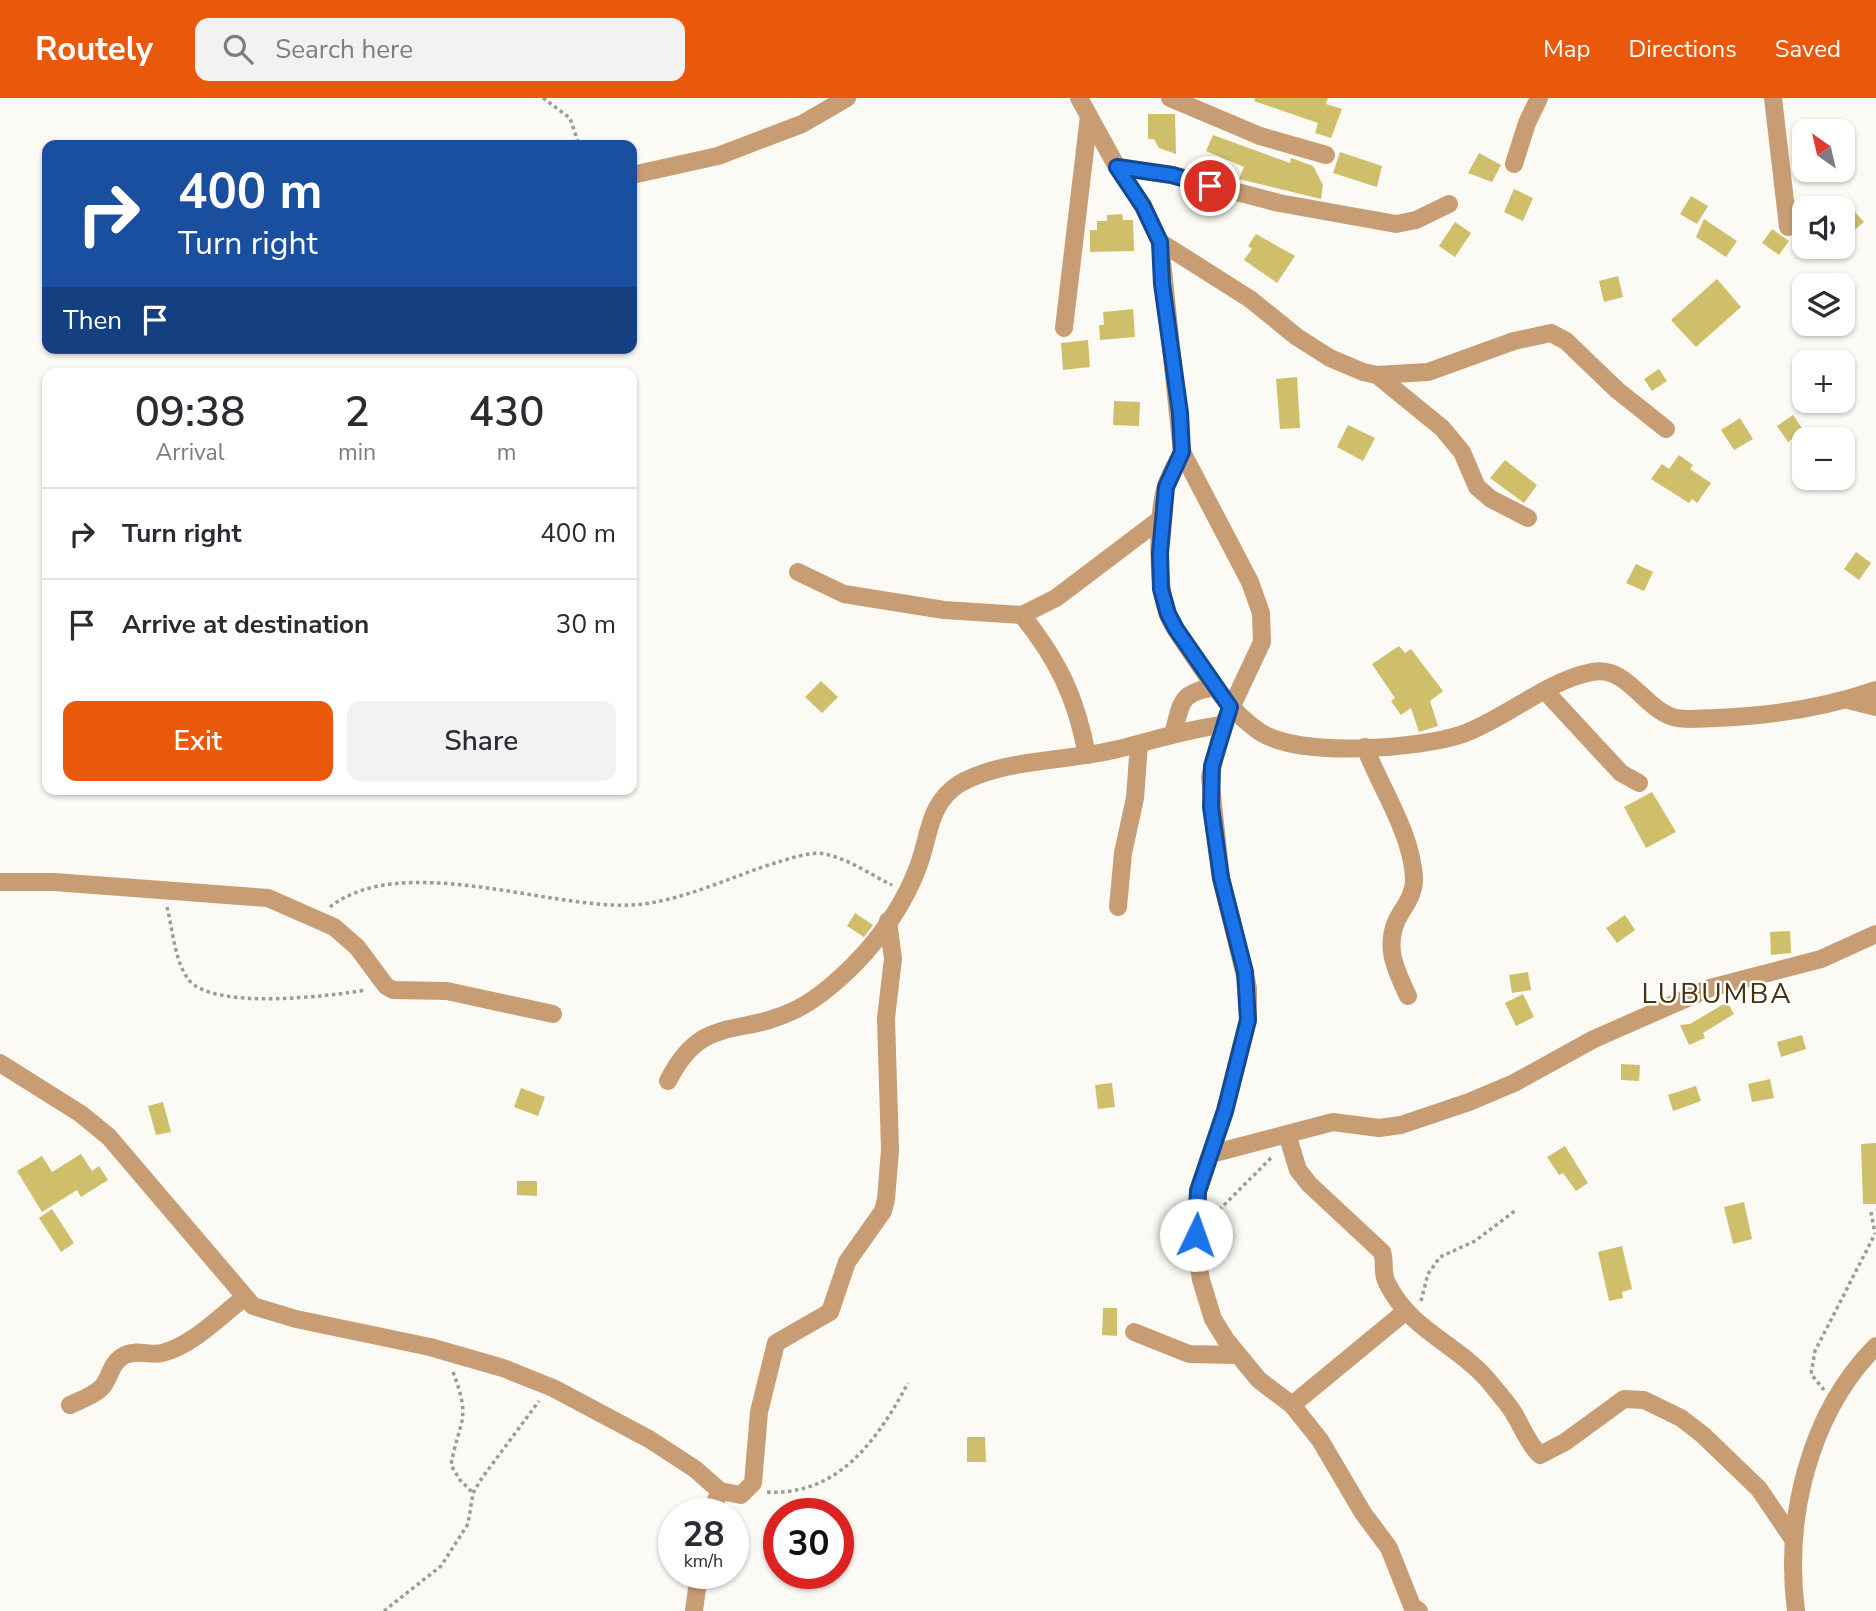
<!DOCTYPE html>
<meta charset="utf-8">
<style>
body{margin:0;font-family:"Nunito Sans",sans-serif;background:#f2f2f3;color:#2b2b33;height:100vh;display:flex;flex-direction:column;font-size:26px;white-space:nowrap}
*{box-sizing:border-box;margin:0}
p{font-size:23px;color:#7c7c81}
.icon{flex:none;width:38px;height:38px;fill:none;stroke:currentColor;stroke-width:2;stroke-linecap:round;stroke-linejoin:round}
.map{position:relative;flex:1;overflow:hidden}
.details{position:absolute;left:42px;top:270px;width:595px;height:427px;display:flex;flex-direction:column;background:#fff;border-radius:14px;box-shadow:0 2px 5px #0004}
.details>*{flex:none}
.top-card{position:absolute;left:42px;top:42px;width:595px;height:214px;border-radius:14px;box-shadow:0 2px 5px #0004;background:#1a4fa0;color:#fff;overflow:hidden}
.needle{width:46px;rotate:326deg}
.tools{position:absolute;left:1792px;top:21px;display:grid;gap:14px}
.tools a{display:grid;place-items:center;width:63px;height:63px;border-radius:14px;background:#fff;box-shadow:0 2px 5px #0004;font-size:35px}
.speed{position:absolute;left:658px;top:1400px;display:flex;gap:14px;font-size:35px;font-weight:700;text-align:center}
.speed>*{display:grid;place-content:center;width:91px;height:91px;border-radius:50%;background:#fff;box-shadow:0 2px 5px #0004;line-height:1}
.speed small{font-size:18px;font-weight:400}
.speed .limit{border:10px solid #d22;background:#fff;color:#111}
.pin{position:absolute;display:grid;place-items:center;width:60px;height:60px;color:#fff;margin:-30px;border:4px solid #fff;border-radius:50%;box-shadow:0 2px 7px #0007}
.me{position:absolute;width:77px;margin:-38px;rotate:3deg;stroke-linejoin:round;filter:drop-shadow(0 0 5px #0008)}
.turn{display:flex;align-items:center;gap:24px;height:147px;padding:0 21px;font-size:32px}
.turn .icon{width:91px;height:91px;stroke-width:2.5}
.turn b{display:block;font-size:49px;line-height:60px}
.then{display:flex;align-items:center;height:66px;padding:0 21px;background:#0003;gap:14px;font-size:26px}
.eta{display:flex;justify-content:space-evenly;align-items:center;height:119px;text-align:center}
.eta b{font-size:42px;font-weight:600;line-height:49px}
.action{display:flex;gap:14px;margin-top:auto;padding:14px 21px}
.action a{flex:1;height:80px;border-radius:14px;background:#ea580c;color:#fff;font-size:28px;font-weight:600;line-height:80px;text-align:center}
.action a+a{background:#f2f2f3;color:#2b2b33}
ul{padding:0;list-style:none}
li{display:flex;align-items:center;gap:21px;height:91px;padding:0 21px;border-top:2px solid #e1e1e2}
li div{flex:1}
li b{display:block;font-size:26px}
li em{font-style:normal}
header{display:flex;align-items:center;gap:42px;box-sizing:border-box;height:98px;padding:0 35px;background:#ea580c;color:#fff}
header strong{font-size:33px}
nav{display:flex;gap:38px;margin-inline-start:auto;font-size:24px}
.search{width:490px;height:63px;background:#f2f2f3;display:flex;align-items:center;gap:18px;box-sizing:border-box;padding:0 24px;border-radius:14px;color:#7c7c81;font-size:26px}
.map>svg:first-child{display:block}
</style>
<header>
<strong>Routely</strong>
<div class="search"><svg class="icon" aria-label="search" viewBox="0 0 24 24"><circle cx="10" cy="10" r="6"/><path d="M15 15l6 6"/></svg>Search here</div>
<nav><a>Map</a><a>Directions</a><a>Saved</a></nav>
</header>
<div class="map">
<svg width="1876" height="1513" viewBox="0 0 1876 1513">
<rect width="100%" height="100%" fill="#fbfaf4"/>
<g fill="#d0bf6a">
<polygon points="1255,0 1328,0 1326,6 1342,11 1331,40 1315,35 1318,25 1254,3"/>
<polygon points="1148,16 1175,16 1176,56 1159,50 1154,41 1148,41"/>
<polygon points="1213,37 1290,65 1291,60 1313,68 1323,87 1321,101 1239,81 1244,69 1206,53"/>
<polygon points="1340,54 1382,68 1377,89 1333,75"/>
<polygon points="1479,55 1501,67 1492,84 1468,75"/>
<polygon points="1514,91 1533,100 1523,123 1504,114"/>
<polygon points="1691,98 1708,108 1697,126 1680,116"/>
<polygon points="1853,112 1864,124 1851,135 1843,122"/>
<polygon points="1122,116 1123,122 1133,122 1134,153 1090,154 1090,132 1097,132 1097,123 1107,123 1107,117"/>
<polygon points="1704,121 1737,143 1726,159 1696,139"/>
<polygon points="1455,124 1471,135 1455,159 1439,148"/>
<polygon points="1772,131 1789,143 1779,157 1762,145"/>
<polygon points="1256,136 1295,158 1277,185 1244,162 1252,151 1248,148"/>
<polygon points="1618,178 1623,199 1604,204 1599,183"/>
<polygon points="1717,181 1741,209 1696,249 1671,222"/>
<polygon points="1133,211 1135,239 1100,242 1099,227 1104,227 1103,214"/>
<polygon points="1088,242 1090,269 1063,272 1061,245"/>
<polygon points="1659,271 1667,283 1652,293 1644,281"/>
<polygon points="1297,279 1300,330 1280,331 1276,281"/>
<polygon points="1114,303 1140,304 1139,328 1113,327"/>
<polygon points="1793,317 1804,333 1788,344 1777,328"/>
<polygon points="1740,320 1753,341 1734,352 1721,332"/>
<polygon points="1348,327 1375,340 1363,363 1337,349"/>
<polygon points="1679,357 1693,367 1690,371 1711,385 1697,405 1692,401 1689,405 1651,381 1662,366 1669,371"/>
<polygon points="1505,362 1537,387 1524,405 1490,380"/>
<polygon points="1856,454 1871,465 1859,482 1844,471"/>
<polygon points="1636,466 1653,474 1644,493 1626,485"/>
<polygon points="1399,548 1405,555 1411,551 1443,593 1430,603 1438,628 1419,634 1411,610 1401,617 1391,603 1395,600 1372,566"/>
<polygon points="821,583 838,599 822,615 805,599"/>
<polygon points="1652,694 1676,734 1646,750 1624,709"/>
<polygon points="855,815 873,827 864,839 847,828"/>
<polygon points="1625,817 1635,832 1617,845 1606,830"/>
<polygon points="1790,833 1791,855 1771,857 1770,834"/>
<polygon points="1528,874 1531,892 1512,895 1509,877"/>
<polygon points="1523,896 1534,919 1516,928 1505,905"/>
<polygon points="1727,904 1734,916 1703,935 1705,940 1689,947 1680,927 1690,926"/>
<polygon points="1802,937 1806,951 1781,959 1777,944"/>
<polygon points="1621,966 1640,967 1639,983 1621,982"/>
<polygon points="1770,981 1774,1000 1752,1004 1748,986"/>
<polygon points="1112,985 1115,1009 1098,1011 1095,987"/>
<polygon points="1696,988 1701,1003 1673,1013 1668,997"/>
<polygon points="521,990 545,999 538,1018 514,1009"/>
<polygon points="163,1004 171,1034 156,1037 148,1008"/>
<polygon points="1876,1045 1876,1106 1863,1106 1861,1046"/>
<polygon points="1565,1048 1588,1085 1576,1093 1563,1075 1559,1077 1547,1059"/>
<polygon points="81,1056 92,1073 99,1068 108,1082 81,1099 77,1092 42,1114 17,1073 42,1058 52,1074"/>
<polygon points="517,1083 537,1083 537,1098 517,1097"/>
<polygon points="1744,1104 1752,1141 1733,1146 1724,1109"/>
<polygon points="52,1111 74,1145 61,1154 39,1120"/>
<polygon points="1622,1148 1632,1191 1622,1194 1623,1200 1609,1203 1598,1154"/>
<polygon points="1103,1210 1117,1210 1117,1238 1102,1237"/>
<polygon points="967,1339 985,1339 986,1364 967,1364"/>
</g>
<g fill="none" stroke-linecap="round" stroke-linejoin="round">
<g stroke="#9c9b97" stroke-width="3.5" stroke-dasharray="3.5 3.5" stroke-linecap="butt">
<polyline points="543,0 570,20 579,47"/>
<path d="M167,809C173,832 174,861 188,881C212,913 330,898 366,892"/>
<path d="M330,809C401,753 548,811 631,807C679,805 732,778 778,764C792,760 811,753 825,756C849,761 871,777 892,787"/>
<polyline points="1871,1114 1875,1136"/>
<polyline points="1214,1117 1273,1058"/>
<polyline points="1421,1203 1428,1176 1440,1159 1475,1143 1516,1112"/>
<path d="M453,1274C472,1324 459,1321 451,1367L460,1382L473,1395"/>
<polyline points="1824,1292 1811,1276 1815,1253 1875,1136"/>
<path d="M767,1394C839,1398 878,1341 908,1285"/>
<polyline points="384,1513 441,1468 468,1426 473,1395 482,1380 539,1303"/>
</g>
<g stroke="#c89d74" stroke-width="18">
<polyline points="1079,0 1117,69 1143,108 1160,144 1182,354 1250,484 1261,515 1262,544 1223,627 1210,679 1221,780 1248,890 1248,922 1225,1013 1198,1093 1196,1151 1201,1182 1213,1221 1226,1242 1259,1282 1292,1307 1320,1342 1363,1415 1389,1450 1412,1508 1419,1513"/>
<polyline points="1170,0 1260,38 1326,57"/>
<polyline points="1773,0 1788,129"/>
<polyline points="1514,66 1527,25 1539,0"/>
<polyline points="1117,69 1172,77 1279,105 1396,126 1416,122 1449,106"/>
<polyline points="632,77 718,58 802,26 847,0"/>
<polyline points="1160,144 1250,201 1297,239 1330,260 1363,274 1377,277 1428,274 1514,243 1551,235 1566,243 1617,292 1666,331"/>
<polyline points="1064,230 1089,18"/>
<polyline points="1377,277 1442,330 1462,354 1477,389 1491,401 1528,420"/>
<path d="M1182,354C1177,365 1170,376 1166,388C1157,417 1157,485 1167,514C1171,527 1181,539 1188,550C1209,581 1229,613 1260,634C1300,660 1419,651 1463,636C1507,620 1546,583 1592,574C1627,567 1643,610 1673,619C1685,623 1702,620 1715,620C1770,618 1824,610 1876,592"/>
<polyline points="798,474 844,496 944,512 1022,517 1056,500 1163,419"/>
<path d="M1022,517C1058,562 1076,599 1087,657"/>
<polyline points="1546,594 1621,675 1639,685"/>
<polyline points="1848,602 1876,609"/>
<path d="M1173,636C1182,605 1178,595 1215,589"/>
<path d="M1365,649C1381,691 1411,734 1414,779C1415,792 1409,803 1402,813C1382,843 1394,869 1408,898"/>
<polyline points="0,784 54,784 268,800 334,829 357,849 386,888 393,892 447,893 553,916"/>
<polyline points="1118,809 1123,755 1135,700 1139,646"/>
<polyline points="0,965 81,1016 109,1039 253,1208 296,1221 430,1249 503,1270 553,1290 649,1341 695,1371 720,1393 741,1397 753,1385 759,1314 776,1245 830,1214 847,1164 883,1113 886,1101 890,1052 886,920 893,861 888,823"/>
<path d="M668,983C702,915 738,940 795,912C820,900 847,875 865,855C885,832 905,802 916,774C930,743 926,707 959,686C999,662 1064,663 1109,653C1147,645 1184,631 1223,627"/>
<path d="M1287,1036L1298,1072L1309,1086L1382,1154C1386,1165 1381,1173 1387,1185C1411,1233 1454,1244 1487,1281C1495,1291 1504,1301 1511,1311C1521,1325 1527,1345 1540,1357L1565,1344L1624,1301L1644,1302L1681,1320L1703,1337L1759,1391L1793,1441"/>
<polyline points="1211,1056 1333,1024 1379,1030 1401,1027 1469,1004 1514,985 1594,941 1710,890 1821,861 1876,836"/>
<polyline points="1134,1234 1189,1256 1237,1257"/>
<path d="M70,1307C81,1302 95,1297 103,1288C111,1277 111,1264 125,1257C138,1251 150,1258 162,1255C192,1248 220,1218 244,1200"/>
<polyline points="1292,1307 1406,1213"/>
<polyline points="710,1416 720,1393"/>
<polyline points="694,1513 699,1475"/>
<path d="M1796,1513C1784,1421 1809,1315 1876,1248"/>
</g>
</g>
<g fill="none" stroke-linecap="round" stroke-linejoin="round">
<defs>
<polyline id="route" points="1196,1137 1198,1093 1225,1013 1248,922 1245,874 1221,780 1211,709 1212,668 1230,609 1176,531 1168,516 1161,491 1160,455 1166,389 1182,354 1180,315 1162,186 1160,144 1143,108 1117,69 1172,77 1210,88"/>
</defs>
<use href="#route" stroke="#114b97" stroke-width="18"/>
<use href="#route" stroke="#1a73e8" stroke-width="12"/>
</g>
<g text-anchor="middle" stroke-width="5" stroke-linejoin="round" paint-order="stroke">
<g font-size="28" letter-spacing="2" fill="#47330d" stroke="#fff">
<text x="1717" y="905">LUBUMBA</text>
</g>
</g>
</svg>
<div class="tools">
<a><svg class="needle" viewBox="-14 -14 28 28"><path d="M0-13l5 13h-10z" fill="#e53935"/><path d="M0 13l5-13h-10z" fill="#7c7c81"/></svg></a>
<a><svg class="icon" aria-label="sound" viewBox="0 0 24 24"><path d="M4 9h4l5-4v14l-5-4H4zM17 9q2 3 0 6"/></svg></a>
<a><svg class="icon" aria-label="layers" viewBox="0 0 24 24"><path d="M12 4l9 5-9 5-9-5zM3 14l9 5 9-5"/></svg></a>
<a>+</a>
<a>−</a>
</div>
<div class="speed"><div>28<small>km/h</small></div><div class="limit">30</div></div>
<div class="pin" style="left:1210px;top:88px;background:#d93025"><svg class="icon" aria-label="arrive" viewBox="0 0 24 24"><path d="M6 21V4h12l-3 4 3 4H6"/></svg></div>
<svg class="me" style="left:1196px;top:1137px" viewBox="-20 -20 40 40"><circle r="19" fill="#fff"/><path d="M0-13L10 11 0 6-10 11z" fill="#1a73e8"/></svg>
<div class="top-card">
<div class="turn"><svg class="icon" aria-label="right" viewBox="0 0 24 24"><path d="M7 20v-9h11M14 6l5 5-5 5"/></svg><div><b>400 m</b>Turn right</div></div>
<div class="then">Then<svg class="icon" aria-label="arrive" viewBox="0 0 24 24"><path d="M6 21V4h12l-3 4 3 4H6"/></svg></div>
</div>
<section class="details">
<div class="eta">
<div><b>09:38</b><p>Arrival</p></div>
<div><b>2</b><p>min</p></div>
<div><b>430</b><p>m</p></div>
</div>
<ul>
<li><svg class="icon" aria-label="right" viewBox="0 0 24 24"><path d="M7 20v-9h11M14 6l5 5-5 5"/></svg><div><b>Turn right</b></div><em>400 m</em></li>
<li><svg class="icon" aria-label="arrive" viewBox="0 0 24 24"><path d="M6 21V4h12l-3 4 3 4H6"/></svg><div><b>Arrive at destination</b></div><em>30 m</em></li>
</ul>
<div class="action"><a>Exit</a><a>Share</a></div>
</section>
</div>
